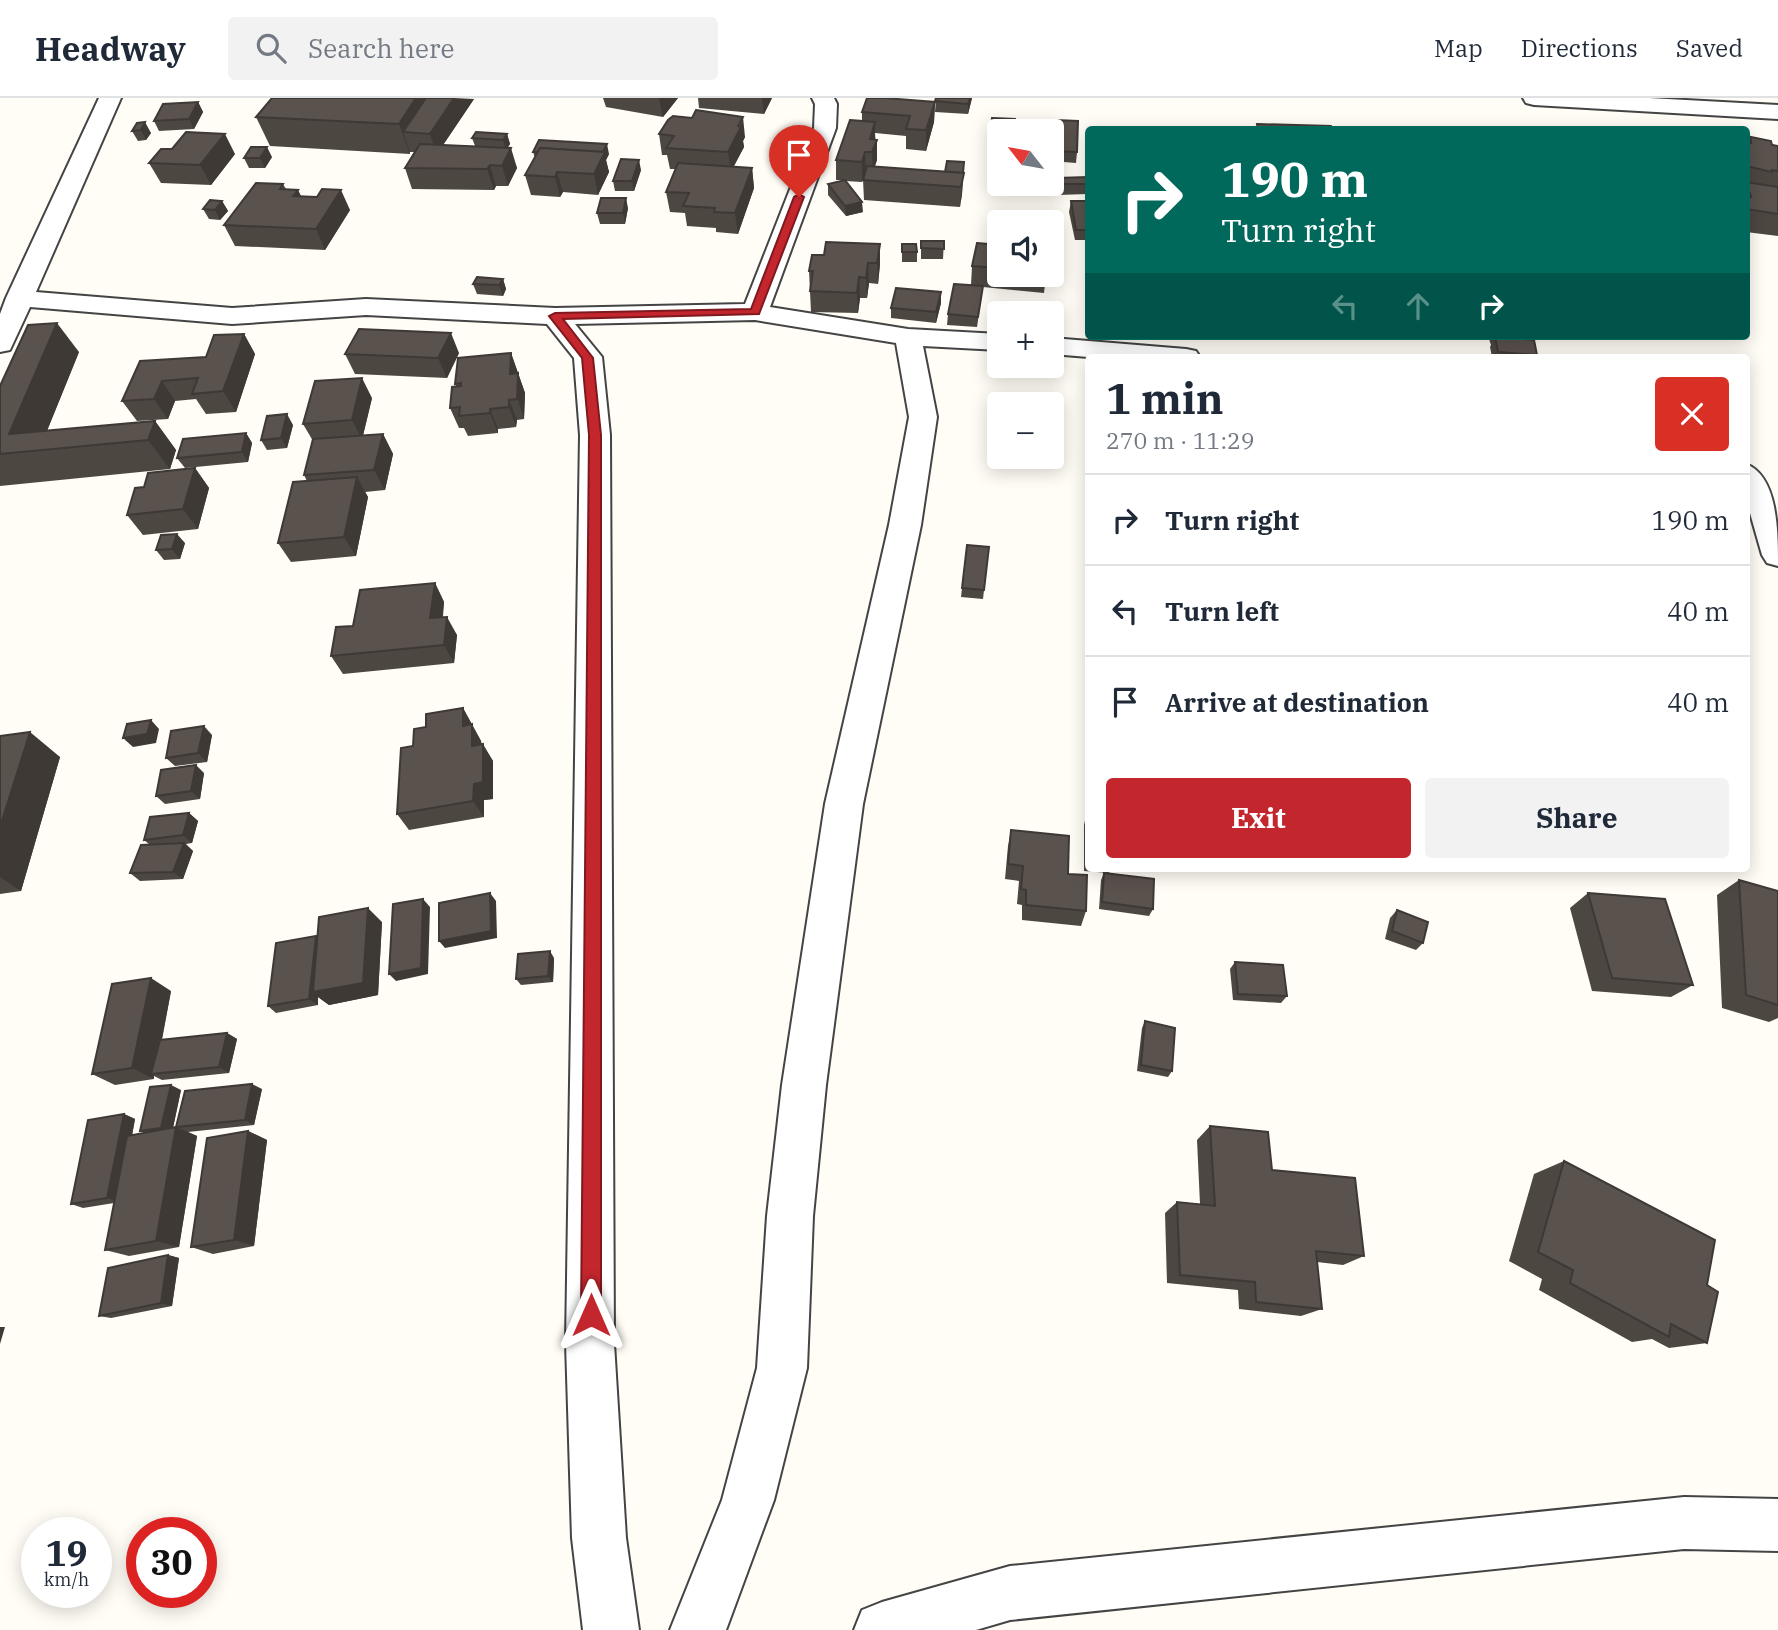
<!DOCTYPE html>
<meta charset="utf-8">
<style>
body{margin:0;font-family:"IBM Plex Serif",serif;background:#f2f2f3;color:#1f2937;height:100vh;display:flex;flex-direction:column;font-size:26px;white-space:nowrap}
*{box-sizing:border-box;margin:0}
p{font-size:23px;color:#747a83}
.icon{flex:none;width:38px;height:38px;fill:none;stroke:currentColor;stroke-width:2;stroke-linecap:round;stroke-linejoin:round}
.map{position:relative;flex:1;overflow:hidden}
.details{position:absolute;left:1085px;top:256px;width:665px;height:518px;display:flex;flex-direction:column;background:#fff;border-radius:7px;box-shadow:0 4px 18px #0003}
.details>*{flex:none}
.hud{position:absolute;left:1085px;top:28px;width:665px;height:214px;border-radius:7px;box-shadow:0 4px 18px #0003;background:#00695c;color:#fff;overflow:hidden}
.needle{width:46px;rotate:301deg}
.tools{position:absolute;left:987px;top:21px;display:grid;gap:14px}
.tools a{display:grid;place-items:center;width:77px;height:77px;border-radius:7px;background:#fff;box-shadow:0 4px 18px #0003;font-size:35px}
.speed{position:absolute;left:21px;top:1419px;display:flex;gap:14px;font-size:35px;font-weight:700;text-align:center}
.speed>*{display:grid;place-content:center;width:91px;height:91px;border-radius:50%;background:#fff;box-shadow:0 4px 18px #0003;line-height:1}
.speed small{font-size:18px;font-weight:400}
.speed .limit{border:10px solid #d22;background:#fff;color:#111}
.pin{position:absolute;display:grid;place-items:center;width:60px;height:60px;color:#fff;margin:-72px -30px;border-radius:50% 50% 50% 0;rotate:-45deg;box-shadow:0 0 7px #0007}
.pin .icon{rotate:45deg}
.me{position:absolute;width:77px;margin:-38px;rotate:0deg;stroke-linejoin:round;filter:drop-shadow(0 0 5px #0008)}
.turn{display:flex;align-items:center;gap:24px;height:147px;padding:0 21px;font-size:32px}
.turn .icon{width:91px;height:91px;stroke-width:2.5}
.turn b{display:block;font-size:49px;line-height:60px}
.lanes{display:flex;align-items:center;height:66px;padding:0 21px;background:#0003;justify-content:center;gap:35px;direction:ltr}
.lanes .off{opacity:.35}
.round{display:grid;place-items:center;flex:none;width:74px;height:74px;border-radius:7px;background:#f2f2f3}
.overview{display:flex;align-items:center;justify-content:space-between;height:119px;padding:0 21px}
h1{font-size:42px;font-weight:700;line-height:52px}
.button{display:flex;gap:14px;margin-top:auto;padding:14px 21px}
.button a{flex:1;height:80px;border-radius:7px;background:#c4262e;color:#fff;font-size:28px;font-weight:700;line-height:80px;text-align:center}
.button a+a{background:#f2f2f3;color:#1f2937}
ul{padding:0;list-style:none}
li{display:flex;align-items:center;gap:21px;height:91px;padding:0 21px;border-top:2px solid #e0e1e3}
li div{flex:1}
li b{display:block;font-size:26px}
li em{font-style:normal}
header{display:flex;align-items:center;gap:42px;box-sizing:border-box;height:98px;padding:0 35px;background:#fff;border-bottom:2px solid #e0e1e3}
header strong{font-size:33px}
nav{display:flex;gap:38px;margin-inline-start:auto;font-size:24px}
.search{width:490px;height:63px;background:#f2f2f3;display:flex;align-items:center;gap:18px;box-sizing:border-box;padding:0 24px;border-radius:7px;color:#747a83;font-size:26px}
.map>svg:first-child{display:block}
</style>
<header>
<strong>Headway</strong>
<div class="search"><svg class="icon" aria-label="search" viewBox="0 0 24 24"><circle cx="10" cy="10" r="6"/><path d="M15 15l6 6"/></svg>Search here</div>
<nav><a>Map</a><a>Directions</a><a>Saved</a></nav>
</header>
<div class="map">
<svg width="1778" height="1532" viewBox="0 0 1778 1532">
<rect width="100%" height="100%" fill="#fffdf5"/>
<g fill="none" stroke-linecap="round" stroke-linejoin="round">
<defs>
<g id="minor">
<polygon points="99,0 121,0 36,194 232,210 366,201 555,210 745,206 814,30 815,6 812,0 834,0 837,6 836,30 770,209 908,231 999,236 999,252 923,248 937,319 921,427 863,706 826,987 813,1118 807,1270 774,1402 726,1532 670,1532 722,1402 757,1270 767,1118 782,987 825,706 889,427 909,319 896,245 755,222 575,226 602,259 610,337 614,1245 626,1440 639,1532 583,1532 572,1440 566,1245 580,337 574,260 547,226 366,217 232,226 30,209 10,252 0,254 0,216 6,200"/>
<polygon points="1523,0 1649,0 1778,7 1778,21 1534,7 1526,5"/>
<polygon points="1052,240 1186,251 1196,253 1200,259 1088,259 1052,256"/>
<path d="M1746,366C1778,378 1778,434 1778,468L1767,465L1762,457L1746,401Z"/>
<polygon points="1684,1399 1778,1401 1778,1453 1684,1451 1010,1522 976,1532 854,1532 862,1512 882,1504 1010,1468"/>
</g>
</defs>
<use href="#minor" stroke="#444" stroke-width="4"/>
<use href="#minor" fill="#fff" fill-rule="evenodd"/>
</g>
<g fill="#4d4742">
<polygon points="603,0 678,0 663,19 606,9"/>
<polygon points="698,0 772,0 764,16 699,10"/>
<polygon points="936,0 972,0 968,16 935,14"/>
<polygon points="474,1 443,47 475,48 472,40 507,36 510,46 508,49 517,70 508,88 496,88 494,92 412,91 405,70 414,54 410,54 410,56 270,48 256,19"/>
<polygon points="198,4 203,14 194,31 159,33 154,23"/>
<polygon points="935,4 934,24 926,53 906,51 906,38 875,35 877,62 874,69 945,74 964,64 962,96 960,109 864,102 863,82 865,76 862,84 845,83 863,114 846,118 828,97 828,86 844,82 836,82 836,62 862,23 862,14"/>
<polygon points="992,20 999,33 999,58 988,57"/>
<polygon points="1055,22 1077,54 1076,65 1052,63"/>
<polygon points="137,25 151,35 146,42 138,43 132,33"/>
<polygon points="659,36 745,39 743,43 744,49 733,69 752,70 754,90 738,136 716,134 716,130 687,128 685,115 670,114 666,94 676,71 670,71 667,57 662,57"/>
<polygon points="1751,39 1778,48 1778,138 1746,134 1746,45"/>
<polygon points="533,54 609,56 606,62 609,74 598,97 563,94 560,99 531,97 525,77 535,60"/>
<polygon points="235,56 211,87 161,85 149,65"/>
<polygon points="272,59 265,70 249,70 244,60"/>
<polygon points="641,72 634,93 615,93 613,83"/>
<polygon points="1088,79 1088,96 1057,97 1056,90 1057,80"/>
<polygon points="283,86 286,91 298,92 301,98 317,99 350,112 325,152 235,148 224,127"/>
<polygon points="1008,86 1042,86 1041,92 1008,90"/>
<polygon points="222,103 228,113 220,122 209,121 203,111"/>
<polygon points="1071,103 1088,111 1088,142 1075,142 1069,114"/>
<polygon points="628,110 625,126 600,126 597,115"/>
<polygon points="921,143 944,143 943,161 921,161"/>
<polygon points="902,146 917,154 917,164 902,164"/>
<polygon points="999,147 999,177 1046,177 1044,195 983,189 977,229 947,227 948,216 971,187 972,168"/>
<polygon points="812,157 880,166 878,186 869,185 867,200 860,200 858,215 811,214 809,173"/>
<polygon points="503,181 506,191 503,198 477,196 473,186"/>
<polygon points="941,194 941,205 936,225 891,220 891,210"/>
<polygon points="244,236 255,256 236,314 206,316 196,301 175,303 168,321 137,323 122,303 206,259"/>
<polygon points="1488,238 1533,238 1532,242 1537,257 1536,259 1492,259 1490,249 1491,247"/>
<polygon points="79,254 47,333 155,323 176,352 170,371 0,388 0,288"/>
<polygon points="459,255 447,280 355,276 345,256"/>
<polygon points="511,255 525,295 524,321 517,322 516,329 498,331 498,335 468,338 464,330 459,330 450,310 456,288 455,286"/>
<polygon points="372,300 363,337 383,336 393,356 385,392 365,394 368,399 356,458 291,464 278,445 307,383 304,377 313,343 303,326"/>
<polygon points="293,327 287,350 267,352 261,342"/>
<polygon points="246,335 252,345 248,364 185,370 177,360"/>
<polygon points="195,370 209,390 198,431 143,437 127,417 144,389"/>
<polygon points="185,445 180,461 164,462 156,452"/>
<polygon points="967,447 989,449 983,501 961,499"/>
<polygon points="435,485 444,504 443,519 457,537 454,565 343,576 331,558 353,528"/>
<polygon points="463,610 481,643 482,647 493,663 493,701 484,702 484,719 409,732 397,716 413,648 426,629"/>
<polygon points="212,637 207,664 175,668 166,660"/>
<polygon points="0,638 60,659 21,793 0,796"/>
<polygon points="204,675 200,701 165,706 156,698"/>
<polygon points="189,715 198,723 192,745 186,746 193,753 183,781 140,783 130,775 149,746 144,742"/>
<polygon points="1086,718 1088,719 1088,770 1111,770 1109,775 1084,773 1084,727"/>
<polygon points="1011,732 1068,776 1086,813 1081,828 1022,822 1022,807 1017,806 1019,783 1005,781 1008,748"/>
<polygon points="1365,770 1397,770 1394,773 1365,771"/>
<polygon points="1104,775 1153,811 1149,818 1099,811 1101,782"/>
<polygon points="1739,782 1778,793 1778,920 1769,924 1722,910 1717,797"/>
<polygon points="1588,795 1693,887 1671,899 1592,893 1570,810"/>
<polygon points="1397,812 1423,845 1416,852 1385,841 1390,820"/>
<polygon points="382,824 378,897 329,907 318,899 318,907 276,915 268,908 317,839"/>
<polygon points="554,860 553,884 521,887 516,881"/>
<polygon points="1235,864 1287,898 1281,905 1233,902 1230,871"/>
<polygon points="171,893 162,942 227,935 237,941 229,975 162,982 154,978 154,981 115,987 92,976"/>
<polygon points="1145,923 1172,973 1168,979 1137,973 1142,930"/>
<polygon points="262,991 254,1027 188,1034 197,1038 179,1149 129,1158 105,1152 114,1105 83,1110 71,1106 124,1016 135,1021 132,1037 144,1035 140,1033 181,992 173,1029 176,1029"/>
<polygon points="1210,1028 1272,1072 1364,1158 1343,1167 1317,1164 1322,1211 1301,1218 1239,1211 1238,1192 1167,1185 1165,1115 1177,1104 1200,1106 1197,1042"/>
<polygon points="248,1033 267,1042 254,1148 213,1156 191,1149"/>
<polygon points="1564,1063 1707,1187 1707,1245 1669,1250 1652,1241 1632,1244 1539,1192 1542,1181 1509,1163 1534,1076"/>
<polygon points="168,1157 179,1160 172,1208 111,1220 99,1218"/>
</g>
<g fill="#3f3936">
<polygon points="416,0 432,0 403,34 410,54 410,56 399,26"/>
<polygon points="454,0 474,1 437,56 430,36"/>
<polygon points="659,0 678,0 663,19"/>
<polygon points="762,0 772,0 764,16"/>
<polygon points="970,0 972,0 968,16 968,6"/>
<polygon points="198,4 203,14 194,31 189,21"/>
<polygon points="935,4 934,24 926,53 926,32"/>
<polygon points="743,19 745,39 743,43 744,49 731,74 728,54"/>
<polygon points="145,24 151,35 146,42 141,32"/>
<polygon points="875,24 875,45 870,41"/>
<polygon points="225,36 235,56 211,87 200,67"/>
<polygon points="507,36 510,46 506,52 503,42"/>
<polygon points="877,42 877,62 873,75 872,54"/>
<polygon points="607,46 609,56 606,62 609,74 598,97 594,76"/>
<polygon points="267,49 272,59 265,70 260,60"/>
<polygon points="511,50 517,70 508,88 502,68"/>
<polygon points="865,54 866,74 862,84 862,64"/>
<polygon points="639,62 641,72 634,93 632,83"/>
<polygon points="964,64 962,96 960,109 962,83"/>
<polygon points="490,67 496,88 494,92 487,71"/>
<polygon points="752,70 754,90 738,136 735,115"/>
<polygon points="557,74 563,94 560,99 555,79"/>
<polygon points="298,92 307,112 293,98"/>
<polygon points="341,92 350,112 325,152 316,131"/>
<polygon points="626,100 628,110 625,126 623,115"/>
<polygon points="222,103 228,113 220,122 215,112"/>
<polygon points="862,104 863,114 846,118 845,108"/>
<polygon points="880,146 880,166 878,186 877,165"/>
<polygon points="868,165 869,185 867,200 866,180"/>
<polygon points="859,179 860,200 858,215 857,195"/>
<polygon points="503,181 506,191 503,198 499,187"/>
<polygon points="941,194 941,205 936,225 936,214"/>
<polygon points="57,225 79,254 39,352 9,336"/>
<polygon points="451,235 459,255 447,280 438,260"/>
<polygon points="244,236 255,256 236,314 223,293"/>
<polygon points="511,255 525,295 524,321 510,276"/>
<polygon points="362,280 372,300 362,342 352,322"/>
<polygon points="162,283 175,303 168,321 154,301"/>
<polygon points="509,302 517,322 516,329 509,309"/>
<polygon points="490,311 498,331 498,335 490,315"/>
<polygon points="287,316 293,327 287,350 281,340"/>
<polygon points="155,323 176,352 170,371 148,342"/>
<polygon points="246,335 252,345 248,364 242,354"/>
<polygon points="383,336 393,356 385,392 374,372"/>
<polygon points="195,370 209,390 198,431 183,411"/>
<polygon points="357,379 368,399 356,458 344,439"/>
<polygon points="177,436 185,445 180,461 172,451"/>
<polygon points="435,485 444,504 440,539 430,520"/>
<polygon points="447,519 457,537 454,565 444,547"/>
<polygon points="463,610 481,643 482,665 472,648 463,628"/>
<polygon points="151,622 159,631 156,645 133,649 123,640"/>
<polygon points="204,628 212,637 207,664 198,655"/>
<polygon points="30,634 60,659 21,793 0,779 0,729"/>
<polygon points="483,646 493,663 493,701 484,702 484,719 473,703 474,686"/>
<polygon points="196,667 204,675 200,701 191,693"/>
<polygon points="189,715 198,723 192,745 183,737"/>
<polygon points="184,745 193,753 183,781 173,774"/>
<polygon points="490,795 496,803 497,840 445,850 439,843"/>
<polygon points="423,801 430,809 428,876 396,883 389,876"/>
<polygon points="368,810 382,824 378,897 329,907 318,899 318,907 309,901 316,838 323,845"/>
<polygon points="550,853 554,860 553,884 548,878"/>
<polygon points="151,880 171,893 155,976 151,976 154,978 154,981 132,970"/>
<polygon points="227,935 237,941 229,975 219,969"/>
<polygon points="252,986 262,991 254,1027 245,1022"/>
<polygon points="171,987 181,992 172,1035 161,1030"/>
<polygon points="124,1016 135,1021 120,1104 107,1100"/>
<polygon points="176,1029 197,1038 179,1149 156,1143"/>
<polygon points="248,1033 267,1042 254,1148 234,1142"/>
<polygon points="168,1157 179,1160 172,1208 161,1205"/>
<polygon points="0,1229 5,1229 0,1246"/>
</g>
<g fill="#5a524d" stroke="#3f3936" stroke-width="2">
<polygon points="272,0 416,0 399,26 256,19"/>
<polygon points="426,0 454,0 430,36 403,34"/>
<polygon points="867,0 885,0 935,4 926,32 906,31 910,18 862,14"/>
<polygon points="936,0 970,0 968,6 935,3"/>
<polygon points="198,4 189,21 154,23 163,6"/>
<polygon points="696,12 743,19 738,28 741,29 728,54 666,50 674,38 659,36 668,22 673,18 692,20"/>
<polygon points="992,20 1015,21 1014,33 999,33 999,48 989,47"/>
<polygon points="850,22 875,24 870,41 877,42 872,54 865,54 862,64 836,62"/>
<polygon points="1055,22 1078,23 1077,54 1053,53"/>
<polygon points="145,24 141,32 132,33 137,25"/>
<polygon points="1257,26 1331,28 1333,32 1258,32"/>
<polygon points="186,34 225,36 200,67 149,65 161,51 172,51"/>
<polygon points="476,34 507,36 503,42 472,40"/>
<polygon points="1751,39 1771,43 1772,47 1778,48 1778,73 1772,72 1772,74 1746,68 1746,45 1751,45"/>
<polygon points="539,42 607,46 603,54 540,50 538,54 533,54"/>
<polygon points="420,46 511,50 502,68 490,67 487,71 405,70"/>
<polygon points="251,49 267,49 260,60 244,60"/>
<polygon points="540,50 605,54 594,76 557,74 555,79 525,77"/>
<polygon points="621,61 639,62 632,83 613,83"/>
<polygon points="947,63 964,64 963,75 945,74"/>
<polygon points="678,65 752,70 735,115 714,114 715,110 683,108 689,95 666,94"/>
<polygon points="867,68 964,75 961,89 863,82"/>
<polygon points="1088,79 1088,86 1058,86 1057,80"/>
<polygon points="845,82 862,104 845,108 828,86"/>
<polygon points="1746,84 1778,89 1778,116 1746,111 1746,98 1751,99 1750,95 1746,94"/>
<polygon points="256,85 283,86 280,91 298,92 293,98 317,99 322,91 341,92 316,131 224,127"/>
<polygon points="601,100 626,100 623,115 597,115"/>
<polygon points="210,102 222,103 215,112 203,111"/>
<polygon points="1071,103 1087,103 1088,111 1088,132 1076,132"/>
<polygon points="921,143 944,143 944,151 921,150"/>
<polygon points="826,144 880,146 877,165 868,165 866,180 859,179 857,195 810,193 813,173 809,173 812,157 824,157"/>
<polygon points="977,145 999,147 999,170 972,168"/>
<polygon points="902,146 916,146 917,154 902,154"/>
<polygon points="477,179 503,181 499,187 473,186"/>
<polygon points="954,186 983,188 978,219 948,216"/>
<polygon points="896,190 941,194 936,214 891,210"/>
<polygon points="1001,209 1054,213 1053,228 1052,228 1052,215 1000,215"/>
<polygon points="57,225 9,336 155,323 148,342 0,356 0,288 28,227"/>
<polygon points="359,231 451,235 438,260 345,256"/>
<polygon points="244,236 223,293 192,296 198,280 162,283 154,301 122,303 140,263 206,259 214,237"/>
<polygon points="1495,238 1534,242 1537,257 1498,254"/>
<polygon points="511,255 510,276 518,275 517,301 509,302 509,309 490,311 490,315 459,318 460,309 450,310 452,289 461,288 461,285 455,286 458,260"/>
<polygon points="362,280 352,322 303,326 315,283"/>
<polygon points="287,316 281,340 261,342 267,318"/>
<polygon points="246,335 242,354 177,360 183,341"/>
<polygon points="383,336 374,372 304,377 313,341"/>
<polygon points="195,370 183,411 127,417 135,390 144,389 148,375"/>
<polygon points="357,379 344,439 278,445 293,384"/>
<polygon points="177,436 172,451 156,452 161,437"/>
<polygon points="967,447 989,449 984,492 962,490"/>
<polygon points="435,485 430,520 447,519 444,547 331,558 336,529 353,528 360,492"/>
<polygon points="463,610 463,628 472,626 472,648 483,646 483,684 474,686 473,703 397,716 401,650 413,648 414,631 426,629 426,616"/>
<polygon points="151,622 147,636 123,640 127,626"/>
<polygon points="204,628 198,655 166,660 171,633"/>
<polygon points="30,634 0,729 0,638"/>
<polygon points="196,667 191,693 156,698 161,672"/>
<polygon points="189,715 183,737 144,742 150,719"/>
<polygon points="1086,718 1088,719 1088,765 1086,765"/>
<polygon points="1011,732 1069,738 1068,776 1087,777 1086,813 1026,807 1026,792 1021,791 1023,768 1008,766"/>
<polygon points="184,745 173,774 130,775 141,747"/>
<polygon points="1104,775 1154,781 1153,811 1102,804"/>
<polygon points="1739,782 1778,793 1778,907 1746,897"/>
<polygon points="490,795 491,833 439,843 439,805"/>
<polygon points="1588,795 1665,801 1693,887 1612,880"/>
<polygon points="423,801 421,870 389,876 393,806"/>
<polygon points="368,810 363,885 313,894 319,819"/>
<polygon points="1397,812 1428,824 1423,845 1392,833"/>
<polygon points="316,838 309,901 268,908 276,845"/>
<polygon points="550,853 548,878 516,881 518,856"/>
<polygon points="1235,864 1283,867 1287,898 1238,896"/>
<polygon points="151,880 132,970 92,976 112,886"/>
<polygon points="1145,923 1175,930 1172,973 1141,967"/>
<polygon points="227,935 219,969 151,976 160,942"/>
<polygon points="252,986 245,1022 176,1029 185,993"/>
<polygon points="171,987 161,1030 140,1033 150,989"/>
<polygon points="124,1016 107,1100 71,1106 88,1022"/>
<polygon points="1210,1028 1268,1034 1272,1072 1355,1080 1364,1158 1316,1153 1322,1211 1256,1204 1255,1184 1180,1177 1177,1104 1215,1108"/>
<polygon points="176,1029 156,1143 105,1152 127,1038"/>
<polygon points="248,1033 234,1142 191,1149 207,1040"/>
<polygon points="1564,1063 1715,1142 1707,1187 1718,1194 1707,1245 1671,1226 1669,1239 1570,1185 1573,1172 1538,1154"/>
<polygon points="168,1157 161,1205 99,1218 108,1170"/>
</g>
<polygon fill="#c4262e" stroke="#7f191e" stroke-width="2" points="799,96 804,99 759,216 563,221 593,260 601,337 601,1217 598,1224 591,1227 584,1224 581,1217 589,337 582,260 549,218 555,215 751,211 794,99"/>
</svg>
<div class="tools">
<a><svg class="needle" viewBox="-14 -14 28 28"><path d="M0-13l5 13h-10z" fill="#e53935"/><path d="M0 13l5-13h-10z" fill="#747a83"/></svg></a>
<a><svg class="icon" aria-label="sound" viewBox="0 0 24 24"><path d="M4 9h4l5-4v14l-5-4H4zM17 9q2 3 0 6"/></svg></a>
<a>+</a>
<a>−</a>
</div>
<div class="speed"><div>19<small>km/h</small></div><div class="limit">30</div></div>
<div class="pin" style="left:799px;top:99px;background:#d93025"><svg class="icon" aria-label="arrive" viewBox="0 0 24 24"><path d="M6 21V4h12l-3 4 3 4H6"/></svg></div>
<svg class="me" style="left:591px;top:1217px" viewBox="-20 -20 40 40"><path d="M0-17L14 15 0 8-14 15z" fill="#c4262e" stroke="#fff" stroke-width="4"/></svg>
<div class="hud">
<div class="turn"><svg class="icon" aria-label="right" viewBox="0 0 24 24"><path d="M7 20v-9h11M14 6l5 5-5 5"/></svg><div><b>190 m</b>Turn right</div></div>
<div class="lanes"><svg class="icon off" aria-label="left" viewBox="0 0 24 24"><path d="M17 20v-9H6M10 6l-5 5 5 5"/></svg><svg class="icon off" aria-label="ahead" viewBox="0 0 24 24"><path d="M12 20V5M6 11l6-6 6 6"/></svg><svg class="icon" aria-label="right" viewBox="0 0 24 24"><path d="M7 20v-9h11M14 6l5 5-5 5"/></svg></div>
</div>
<section class="details">
<div class="overview"><div><h1>1 min</h1><p>270 m · 11:29</p></div><a class="round" style="background:#d93025;color:#fff"><svg class="icon" aria-label="close" viewBox="0 0 24 24"><path d="M6 6l12 12M18 6L6 18"/></svg></a></div>
<ul>
<li><svg class="icon" aria-label="right" viewBox="0 0 24 24"><path d="M7 20v-9h11M14 6l5 5-5 5"/></svg><div><b>Turn right</b></div><em>190 m</em></li>
<li><svg class="icon" aria-label="left" viewBox="0 0 24 24"><path d="M17 20v-9H6M10 6l-5 5 5 5"/></svg><div><b>Turn left</b></div><em>40 m</em></li>
<li><svg class="icon" aria-label="arrive" viewBox="0 0 24 24"><path d="M6 21V4h12l-3 4 3 4H6"/></svg><div><b>Arrive at destination</b></div><em>40 m</em></li>
</ul>
<div class="button"><a>Exit</a><a>Share</a></div>
</section>
</div>
